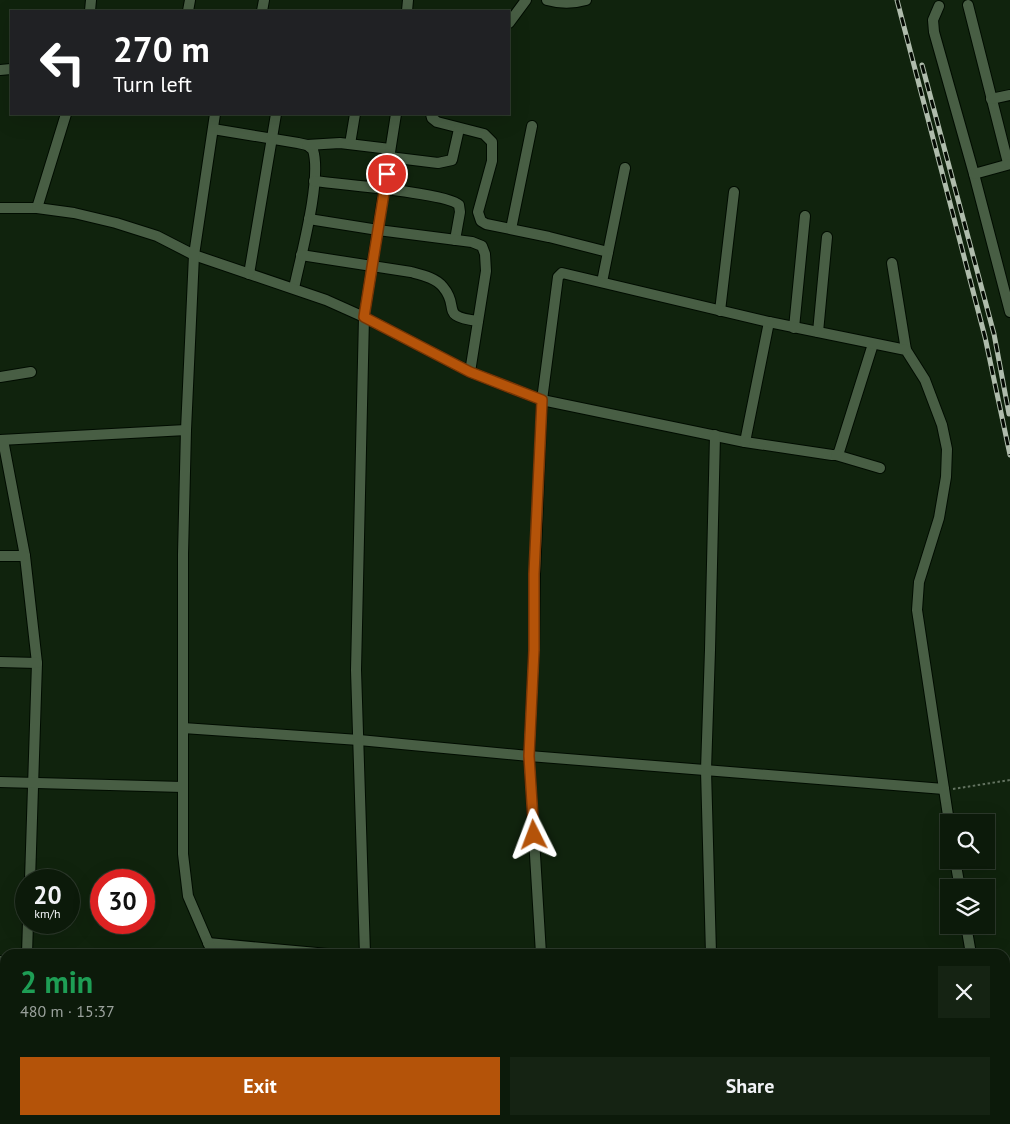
<!DOCTYPE html>
<meta charset="utf-8">
<style>
body{margin:0;font-family:"PT Sans",sans-serif;background:#152313;color:#f1f3f6;height:100vh;display:flex;flex-direction:column;font-size:19px;white-space:nowrap}
*{box-sizing:border-box;margin:0}
p{font-size:16px;color:#9aa19c}
.icon{flex:none;width:28px;height:28px;fill:none;stroke:currentColor;stroke-width:2;stroke-linecap:round;stroke-linejoin:round}
.map{position:relative;flex:1;overflow:hidden}
.sheet{position:absolute;left:0px;top:949px;width:1010px;height:176px;display:flex;flex-direction:column;background:#0c1a0a;border-radius:15px 15px 0 0;box-shadow:0 5px 20px #0002,0 0 0 1px #2c382b}
.sheet>*{flex:none}
.top-card{position:absolute;left:10px;top:10px;width:500px;height:105px;border-radius:0px;box-shadow:0 5px 20px #0002,0 0 0 1px #2c382b;background:#202124;color:#fff;overflow:hidden}
.controls{position:absolute;left:940px;top:814px;display:grid;gap:10px}
.controls a{display:grid;place-items:center;width:55px;height:55px;border-radius:0px;background:#0c1a0a;box-shadow:0 5px 20px #0002,0 0 0 1px #2c382b;font-size:25px}
.speed{position:absolute;left:15px;top:869px;display:flex;gap:10px;font-size:25px;font-weight:700;text-align:center}
.speed>*{display:grid;place-content:center;width:65px;height:65px;border-radius:50%;background:#0c1a0a;box-shadow:0 5px 20px #0002,0 0 0 1px #2c382b;line-height:1}
.speed small{font-size:12px;font-weight:400}
.speed .limit{border:8px solid #d22;background:#fff;color:#111}
.pin{position:absolute;display:grid;place-items:center;width:42px;height:42px;color:#fff;margin:-21px;border:2px solid #fff;border-radius:50%;box-shadow:0 1px 5px #0007}
.me{position:absolute;width:55px;margin:-28px;rotate:357deg;stroke-linejoin:round;filter:drop-shadow(0 0 4px #0008)}
.turn{display:flex;align-items:center;gap:18px;height:105px;padding:0 20px;font-size:22px}
.turn .icon{width:65px;height:65px;stroke-width:2.5}
.turn b{display:block;font-size:35px;line-height:42px}
.round{display:grid;place-items:center;flex:none;width:52px;height:52px;border-radius:0px;background:#152313}
.overview{display:flex;align-items:center;justify-content:space-between;height:85px;padding:0 20px}
h1{font-size:30px;font-weight:600;line-height:38px;color:#1e9e55}
.primary-button{display:flex;gap:10px;margin-top:auto;padding:10px 20px}
.primary-button a{flex:1;height:58px;border-radius:0px;background:#b45309;color:#fff;font-size:20px;font-weight:600;line-height:58px;text-align:center}
.primary-button a+a{background:#152313;color:#f1f3f6}
.map>svg:first-child{display:block}
</style>
<div class="map">
<svg width="1010" height="1124" viewBox="0 0 1010 1124">
<rect width="100%" height="100%" fill="#10230d"/>
<g fill="none" stroke-linecap="round" stroke-linejoin="round">
<defs>
<polyline id="service" points="0,1078 5,1078"/>
<g id="minor">
<path d="M547,0C561,4 572,4 586,0"/>
<polyline points="968,5 1008,163"/>
<polyline points="939,6 933,20 934,32 974,174 1010,312"/>
<polyline points="90,11 91,0"/>
<polyline points="188,11 190,0"/>
<polyline points="262,11 264,0"/>
<polyline points="407,11 408,0"/>
<polyline points="509,23 526,0"/>
<polyline points="0,70 11,69"/>
<polyline points="991,99 1010,95"/>
<polyline points="431,114 432,118 437,122 484,134 492,142 492,161 478,212 481,221 486,224 549,237 608,252"/>
<path d="M213,129L298,143L307,145L313,150C322,179 301,255 294,288"/>
<polyline points="350,144 355,114"/>
<polyline points="307,145 340,143 390,149"/>
<polyline points="389,157 438,163 452,160 459,129"/>
<polyline points="974,174 1010,164"/>
<path d="M314,181C338,184 448,193 459,205L460,212L455,240"/>
<polyline points="0,208 37,208 74,213 116,223 157,236 194,255 326,300 364,317 470,372 542,400 745,442 832,455 836,455 839,452 873,344"/>
<polyline points="37,208 66,114"/>
<polyline points="309,219 378,230 472,242 482,246 485,254 486,271 470,372"/>
<polyline points="511,229 532,126"/>
<path d="M301,255L411,272C422,275 436,278 443,287C461,308 438,316 478,321"/>
<polyline points="892,263 906,350"/>
<polyline points="249,274 276,114"/>
<polyline points="602,282 625,168"/>
<polyline points="720,311 734,192"/>
<polyline points="794,328 805,216"/>
<polyline points="818,332 827,237"/>
<polyline points="0,377 31,372"/>
<polyline points="0,440 186,430"/>
<polyline points="3,440 25,556 37,663 30,880"/>
<polyline points="745,442 769,322"/>
<polyline points="836,455 880,468"/>
<polyline points="0,556 25,556"/>
<polyline points="0,662 37,663"/>
<polyline points="183,728 359,740 529,756 944,789"/>
<polyline points="0,782 183,787"/>
<polyline points="955,860 960,888"/>
<polyline points="966,925 971,954"/>
<polyline points="208,943 328,954"/>
<polyline points="27,954 28,922"/>
<polyline points="213,954 188,896 183,854 183,554 186,430 194,255 215,114"/>
<polyline points="365,954 356,670 364,317 396,114"/>
<polyline points="541,954 529,756 534,650 535,574 542,400 558,277 562,273 769,322 906,350 925,380 942,425 947,449 946,477 939,518 919,582 917,610 949,822"/>
<polyline points="711,954 706,770 710,650 715,435"/>
<polyline points="0,961 5,961"/>
<polyline points="1005,994 1010,994"/>
<polyline points="0,1041 3,1027 5,1026"/>
<polyline points="328,1120 331,1124"/>
<polyline points="995,1120 996,1124"/>
<polyline points="535,1124 535,1120"/>
</g>
</defs>
<use href="#service" stroke="#000c00" stroke-width="7"/>
<use href="#minor" stroke="#000c00" stroke-width="12"/>
<polyline stroke="#637360" stroke-width="2" stroke-dasharray="2.5 2.5" stroke-linecap="butt" points="953,789 1010,780"/>
<use href="#service" stroke="#485e44" stroke-width="5"/>
<use href="#minor" stroke="#485e44" stroke-width="10"/>
<defs>
<g id="rail">
<polyline points="897,0 985,337 1010,455"/>
<polyline points="922,65 994,334 1009,414"/>
</g>
</defs>
<use href="#rail" stroke="#afbcac" stroke-width="5"/>
<use href="#rail" stroke="#040a03" stroke-width="3" stroke-dasharray="9" stroke-linecap="butt"/>
</g>
<g fill="none" stroke-linecap="round" stroke-linejoin="round">
<defs>
<polyline id="route" points="387,174 364,317 470,372 542,400 534,574 534,650 529,756 534,835"/>
</defs>
<use href="#route" stroke="#753606" stroke-width="12"/>
<use href="#route" stroke="#b45309" stroke-width="9"/>
</g>
</svg>
<div class="controls">
<a><svg class="icon" aria-label="search" viewBox="0 0 24 24"><circle cx="10" cy="10" r="6"/><path d="M15 15l6 6"/></svg></a>
<a><svg class="icon" aria-label="layers" viewBox="0 0 24 24"><path d="M12 4l9 5-9 5-9-5zM3 14l9 5 9-5"/></svg></a>
</div>
<div class="speed"><div>20<small>km/h</small></div><div class="limit">30</div></div>
<div class="pin" style="left:387px;top:174px;background:#d93025"><svg class="icon" aria-label="arrive" viewBox="0 0 24 24"><path d="M6 21V4h12l-3 4 3 4H6"/></svg></div>
<svg class="me" style="left:534px;top:835px" viewBox="-20 -20 40 40"><path d="M0-17L14 15 0 8-14 15z" fill="#b45309" stroke="#fff" stroke-width="4"/></svg>
<div class="top-card">
<div class="turn"><svg class="icon" aria-label="left" viewBox="0 0 24 24"><path d="M17 20v-9H6M10 6l-5 5 5 5"/></svg><div><b>270 m</b>Turn left</div></div>
</div>
<section class="sheet">
<div class="overview"><div><h1>2 min</h1><p>480 m · 15:37</p></div><a class="round"><svg class="icon" aria-label="close" viewBox="0 0 24 24"><path d="M6 6l12 12M18 6L6 18"/></svg></a></div>
<div class="primary-button"><a>Exit</a><a>Share</a></div>
</section>
</div>
